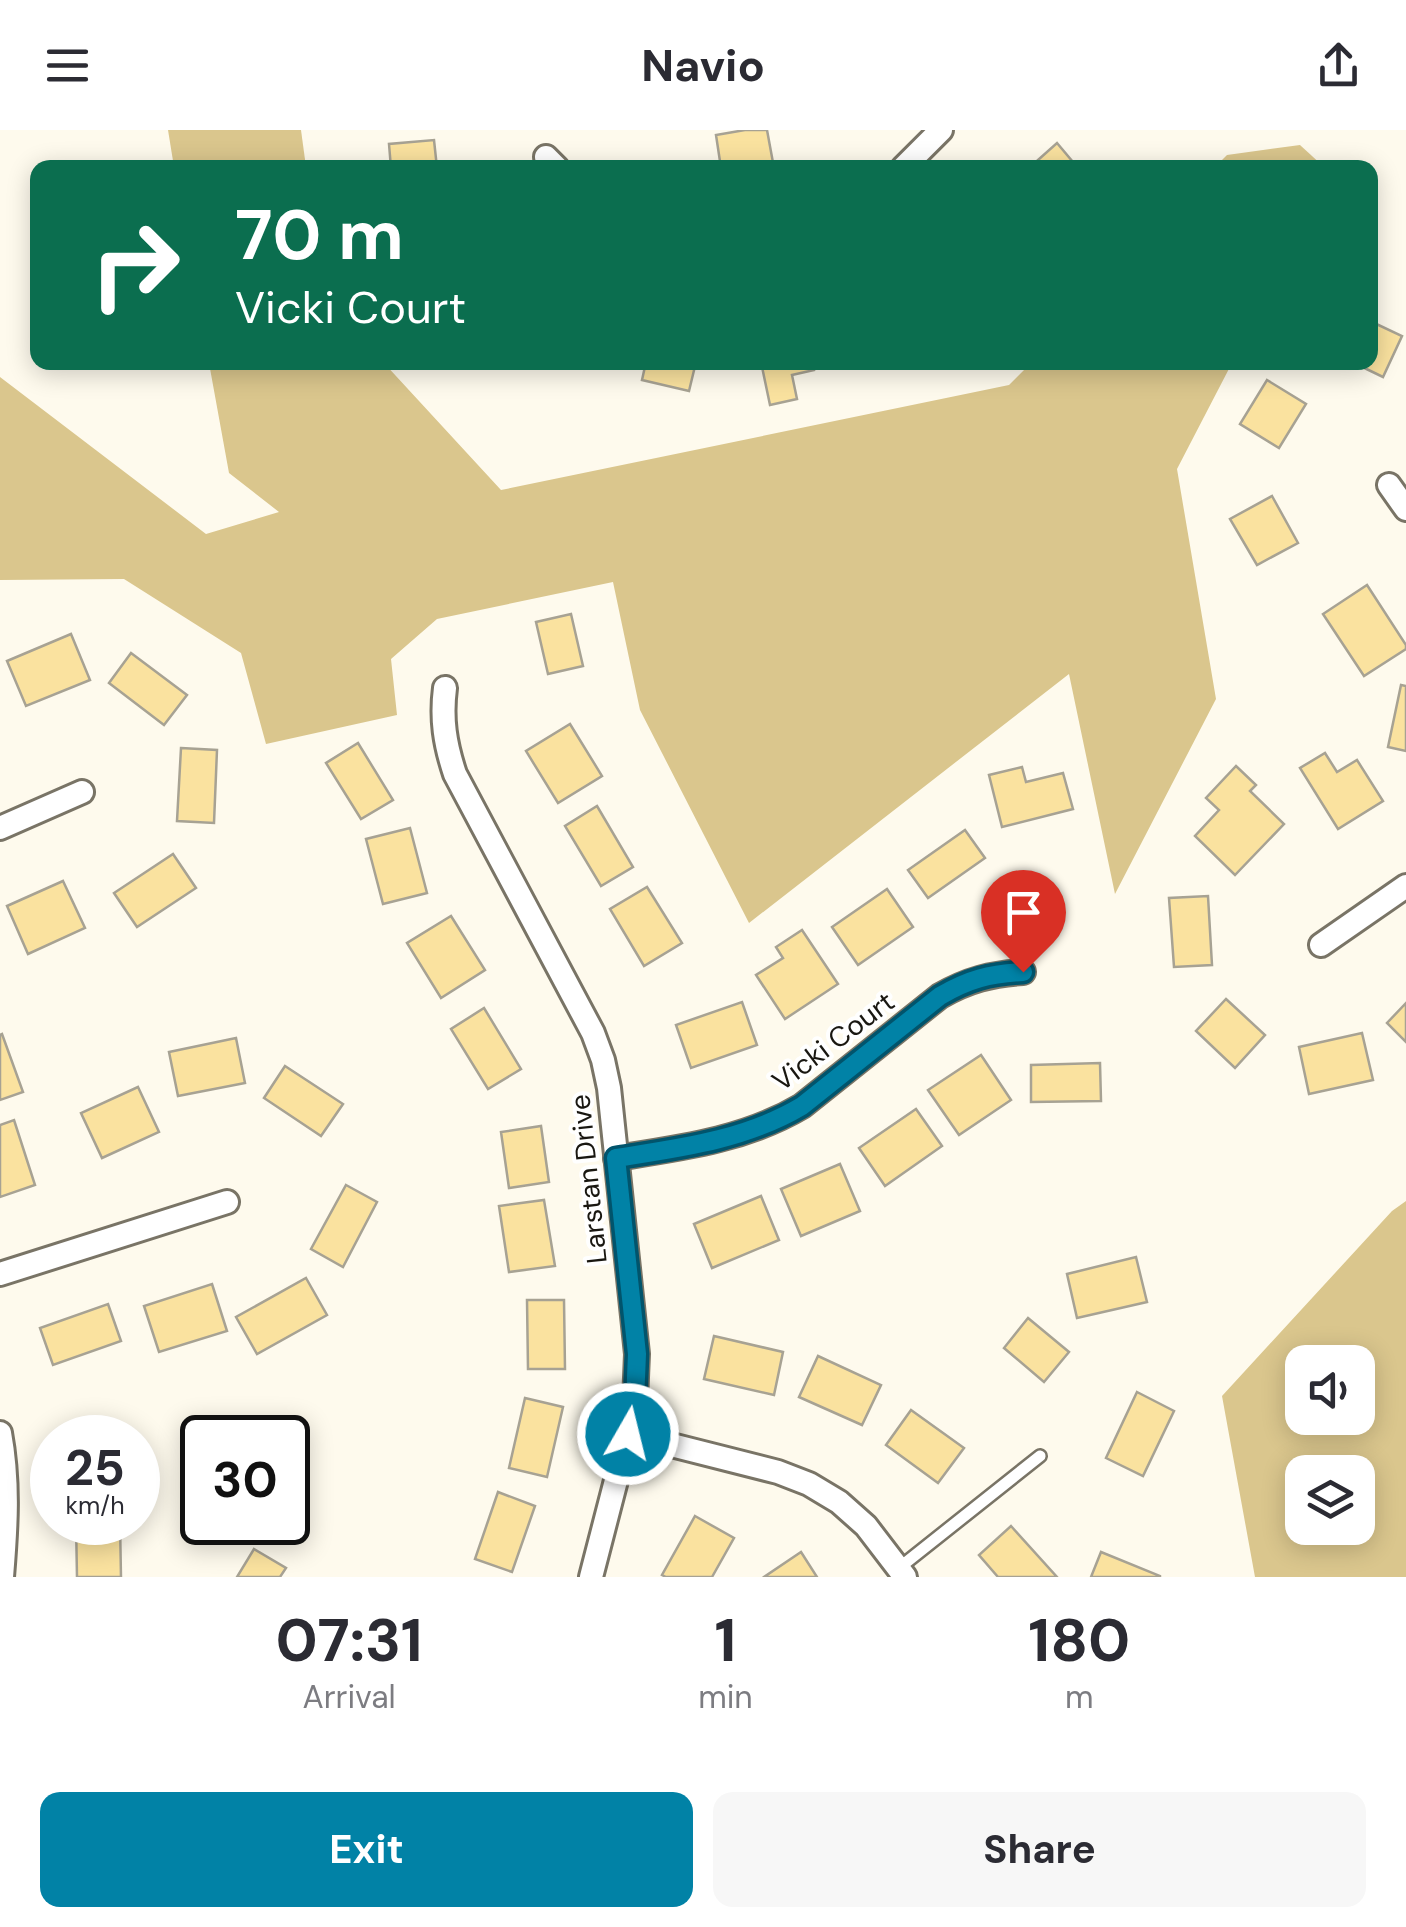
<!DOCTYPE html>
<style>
body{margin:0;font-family:"DM Sans",sans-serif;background:#f7f7f7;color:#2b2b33;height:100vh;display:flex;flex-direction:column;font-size:38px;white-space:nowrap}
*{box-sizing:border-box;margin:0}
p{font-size:32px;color:#7c7c81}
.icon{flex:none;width:55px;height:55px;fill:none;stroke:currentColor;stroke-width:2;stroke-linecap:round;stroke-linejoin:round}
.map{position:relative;height:1447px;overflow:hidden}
.side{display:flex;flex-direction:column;background:#fff;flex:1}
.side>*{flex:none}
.hud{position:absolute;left:30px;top:30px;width:1348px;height:210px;border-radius:20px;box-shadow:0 5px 25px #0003;background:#0b6e4f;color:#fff;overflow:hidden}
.controls{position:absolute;left:1285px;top:1215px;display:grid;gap:20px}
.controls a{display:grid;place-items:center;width:90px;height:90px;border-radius:20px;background:#fff;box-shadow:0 5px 25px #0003;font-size:50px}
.speed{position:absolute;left:30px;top:1285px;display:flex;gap:20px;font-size:50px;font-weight:700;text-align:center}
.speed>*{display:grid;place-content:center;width:130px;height:130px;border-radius:50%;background:#fff;box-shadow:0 5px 25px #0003;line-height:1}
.speed small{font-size:25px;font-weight:400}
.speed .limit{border:5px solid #111;border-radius:15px;background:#fff;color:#111}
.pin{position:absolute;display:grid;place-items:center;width:85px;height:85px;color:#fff;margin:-102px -42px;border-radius:50% 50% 50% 0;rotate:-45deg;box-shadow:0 0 10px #0007}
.pin .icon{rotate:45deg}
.me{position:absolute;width:110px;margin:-55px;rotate:8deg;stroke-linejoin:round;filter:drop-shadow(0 0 8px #0008)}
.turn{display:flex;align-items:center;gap:35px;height:210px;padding:0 40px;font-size:45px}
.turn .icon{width:130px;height:130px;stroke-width:2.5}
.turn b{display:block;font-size:70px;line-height:85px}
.eta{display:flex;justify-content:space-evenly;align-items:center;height:170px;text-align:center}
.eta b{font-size:60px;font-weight:700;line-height:70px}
.button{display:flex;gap:20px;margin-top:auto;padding:20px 40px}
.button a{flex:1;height:115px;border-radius:20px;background:#0182a6;color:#fff;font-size:40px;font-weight:700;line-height:115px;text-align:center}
.button a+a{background:#f7f7f7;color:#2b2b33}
header{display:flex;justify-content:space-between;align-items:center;height:130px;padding:0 40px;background:#fff;font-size:45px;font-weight:700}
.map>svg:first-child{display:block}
</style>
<header><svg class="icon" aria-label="menu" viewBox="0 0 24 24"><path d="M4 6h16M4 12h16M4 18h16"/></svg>Navio<svg class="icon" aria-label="share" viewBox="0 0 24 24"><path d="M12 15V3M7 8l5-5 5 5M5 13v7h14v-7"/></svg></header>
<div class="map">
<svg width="1406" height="1447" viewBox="0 0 1406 1447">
<rect width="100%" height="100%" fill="#fefaed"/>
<g fill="#dac68d" fill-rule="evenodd">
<polygon points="168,0 301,0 306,37 174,37"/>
<polygon points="1300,15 1324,37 1215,37 1227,25"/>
<polygon points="209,233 384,233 501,360 1009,255 1031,233 1232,233 1177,339 1216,569 1115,764 1069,544 749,793 640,580 613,452 437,489 391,529 397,585 266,614 241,523 124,449 0,450 0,247 206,404 279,382 229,343"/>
<path d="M1406,1071V1447H1255L1222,1266L1392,1081ZM1358,1232V1288H1302V1232ZM1358,1342V1398H1302V1342Z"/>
</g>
<g fill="#fae29f" stroke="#a7a293" stroke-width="2.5">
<polygon points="745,0 767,0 774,38 721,38 716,5"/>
<polygon points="434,10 437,38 391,38 389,14"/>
<polygon points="1057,13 1078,38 1029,38"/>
<polygon points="1370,191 1402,206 1383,247 1352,232 1370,232"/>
<polygon points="646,232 696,232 689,261 642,250"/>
<polygon points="761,232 813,232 814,240 792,245 797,269 770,275"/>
<polygon points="1267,250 1306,274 1279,318 1240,294"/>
<polygon points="1272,366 1298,413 1257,435 1230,389"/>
<polygon points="1367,455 1406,515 1406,519 1364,546 1323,484"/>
<polygon points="571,484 583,536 548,544 536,492"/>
<polygon points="71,504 90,550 26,576 7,531"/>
<polygon points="131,523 187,565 164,595 109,553"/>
<polygon points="1401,555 1406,556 1406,621 1388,617"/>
<polygon points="570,594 602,646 558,673 526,621"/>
<polygon points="358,613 393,670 361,689 326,633"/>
<polygon points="181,618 217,620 214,693 177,691"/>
<polygon points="1325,623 1337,642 1357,630 1383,671 1338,699 1300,638"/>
<polygon points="1236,636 1256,655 1250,661 1284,694 1235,745 1195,706 1219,680 1206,668"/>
<polygon points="1022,637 1026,652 1063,643 1073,679 1002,697 989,645"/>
<polygon points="597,676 633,737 601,756 565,696"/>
<polygon points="410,698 427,763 383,774 366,709"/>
<polygon points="965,700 985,728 928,768 908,740"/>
<polygon points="173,724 196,758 137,797 114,763"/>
<polygon points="63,751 85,798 28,824 7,776"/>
<polygon points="647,757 682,813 644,836 610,779"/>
<polygon points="887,759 913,797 858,835 832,797"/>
<polygon points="1208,766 1212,835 1174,837 1169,768"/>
<polygon points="451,786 485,840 441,868 407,813"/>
<polygon points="802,800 838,854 785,889 756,845 783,828 776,817"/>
<polygon points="1226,869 1265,905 1235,938 1196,901"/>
<polygon points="742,872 757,915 691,938 676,895"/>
<polygon points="1406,873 1406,912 1387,893"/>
<polygon points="484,878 521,939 488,959 451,899"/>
<polygon points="1362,903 1373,950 1309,964 1299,917"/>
<polygon points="2,904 23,962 0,970 0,905"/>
<polygon points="236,908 245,953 178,966 169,922"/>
<polygon points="981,925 1011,970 959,1005 928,960"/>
<polygon points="1100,933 1101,971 1031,972 1031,935"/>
<polygon points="285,936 343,974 321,1006 264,968"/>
<polygon points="138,957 159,1002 102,1028 81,983"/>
<polygon points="916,979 942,1016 885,1056 859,1018"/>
<polygon points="14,990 35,1055 0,1067 0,995"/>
<polygon points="541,996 549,1052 509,1058 501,1002"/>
<polygon points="840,1034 860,1081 801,1106 781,1059"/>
<polygon points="346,1055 377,1072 343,1137 311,1119"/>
<polygon points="761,1066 779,1110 712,1138 694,1094"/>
<polygon points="544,1070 555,1136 509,1142 499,1076"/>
<polygon points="1136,1127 1147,1172 1077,1188 1067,1144"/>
<polygon points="306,1148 327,1185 257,1224 236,1187"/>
<polygon points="212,1154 227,1201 159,1222 144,1176"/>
<polygon points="527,1170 564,1170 565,1239 528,1239"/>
<polygon points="108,1174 121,1211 53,1235 40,1198"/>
<polygon points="1028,1188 1069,1222 1044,1252 1004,1218"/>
<polygon points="714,1206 783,1222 774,1265 704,1249"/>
<polygon points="818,1226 881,1255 862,1295 799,1267"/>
<polygon points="1137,1262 1174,1281 1143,1346 1106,1328"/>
<polygon points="525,1268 563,1277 547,1347 509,1338"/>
<polygon points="911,1280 964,1318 938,1353 886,1315"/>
<polygon points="498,1362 535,1376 512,1442 475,1429"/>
<polygon points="695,1386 734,1408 712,1447 666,1447 662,1445"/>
<polygon points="76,1392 120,1392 121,1447 77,1447"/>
<polygon points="1011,1396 1057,1447 998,1447 979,1425"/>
<polygon points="254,1419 286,1438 280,1447 237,1447"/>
<polygon points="801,1422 817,1447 764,1447"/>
<polygon points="1101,1422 1160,1446 1160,1447 1091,1447"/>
</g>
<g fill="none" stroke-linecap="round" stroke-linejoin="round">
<defs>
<polyline id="lane" points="899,1438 1040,1326"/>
<g id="street">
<polyline points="546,27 557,38"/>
<polyline points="903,38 941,0"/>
<polyline points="1389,355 1406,379"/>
<path d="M445,558C441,589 445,614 455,644L593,903L603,930L609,958L637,1224L635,1271L628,1304L591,1447"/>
<polyline points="0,698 82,662"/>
<polyline points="1321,815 1406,756"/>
<path d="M616,1028C680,1018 745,1010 802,976L940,866C968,850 991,844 1023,842"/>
<polyline points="0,1144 227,1072"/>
<path d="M0,1303C9,1352 6,1398 2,1447"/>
<polyline points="628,1304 778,1342 809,1354 839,1372 866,1396 905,1447"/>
</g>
</defs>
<use href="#lane" stroke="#797466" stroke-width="16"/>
<use href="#street" stroke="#797466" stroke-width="28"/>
<use href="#lane" stroke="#fff" stroke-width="11"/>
<use href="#street" stroke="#fff" stroke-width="22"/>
</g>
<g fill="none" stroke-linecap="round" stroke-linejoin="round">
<defs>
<path id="route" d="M628,1304L635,1271L637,1224L616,1028C680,1018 745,1010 802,976L940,866C969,849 989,844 1023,842"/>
</defs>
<use href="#route" stroke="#01546c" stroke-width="25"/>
<use href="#route" stroke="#0182a6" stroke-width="18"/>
</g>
<g text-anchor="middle" stroke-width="8" stroke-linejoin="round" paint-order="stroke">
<g font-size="28" fill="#191711" stroke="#fff">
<text transform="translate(833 911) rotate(-37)" y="10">Vicki Court</text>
<text transform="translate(588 1049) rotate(-96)" y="10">Larstan Drive</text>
</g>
</g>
</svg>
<div class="controls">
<a><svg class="icon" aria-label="sound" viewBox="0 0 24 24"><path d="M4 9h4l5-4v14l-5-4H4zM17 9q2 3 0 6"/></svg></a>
<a><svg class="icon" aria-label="layers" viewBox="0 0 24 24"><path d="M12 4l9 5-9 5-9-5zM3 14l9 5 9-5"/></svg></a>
</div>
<div class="speed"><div>25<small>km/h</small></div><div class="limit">30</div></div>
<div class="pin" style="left:1023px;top:842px;background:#d93025"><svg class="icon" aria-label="arrive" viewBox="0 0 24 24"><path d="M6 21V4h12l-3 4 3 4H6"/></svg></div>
<svg class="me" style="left:628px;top:1304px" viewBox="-20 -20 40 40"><circle r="17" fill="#0182a6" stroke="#fff" stroke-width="3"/><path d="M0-11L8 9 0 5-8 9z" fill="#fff"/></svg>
<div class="hud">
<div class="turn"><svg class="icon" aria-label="right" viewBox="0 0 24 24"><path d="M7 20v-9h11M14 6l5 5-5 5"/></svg><div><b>70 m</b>Vicki Court</div></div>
</div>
</div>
<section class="side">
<div class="eta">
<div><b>07:31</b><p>Arrival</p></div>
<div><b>1</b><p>min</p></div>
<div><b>180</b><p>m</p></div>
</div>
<div class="button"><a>Exit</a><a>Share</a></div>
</section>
